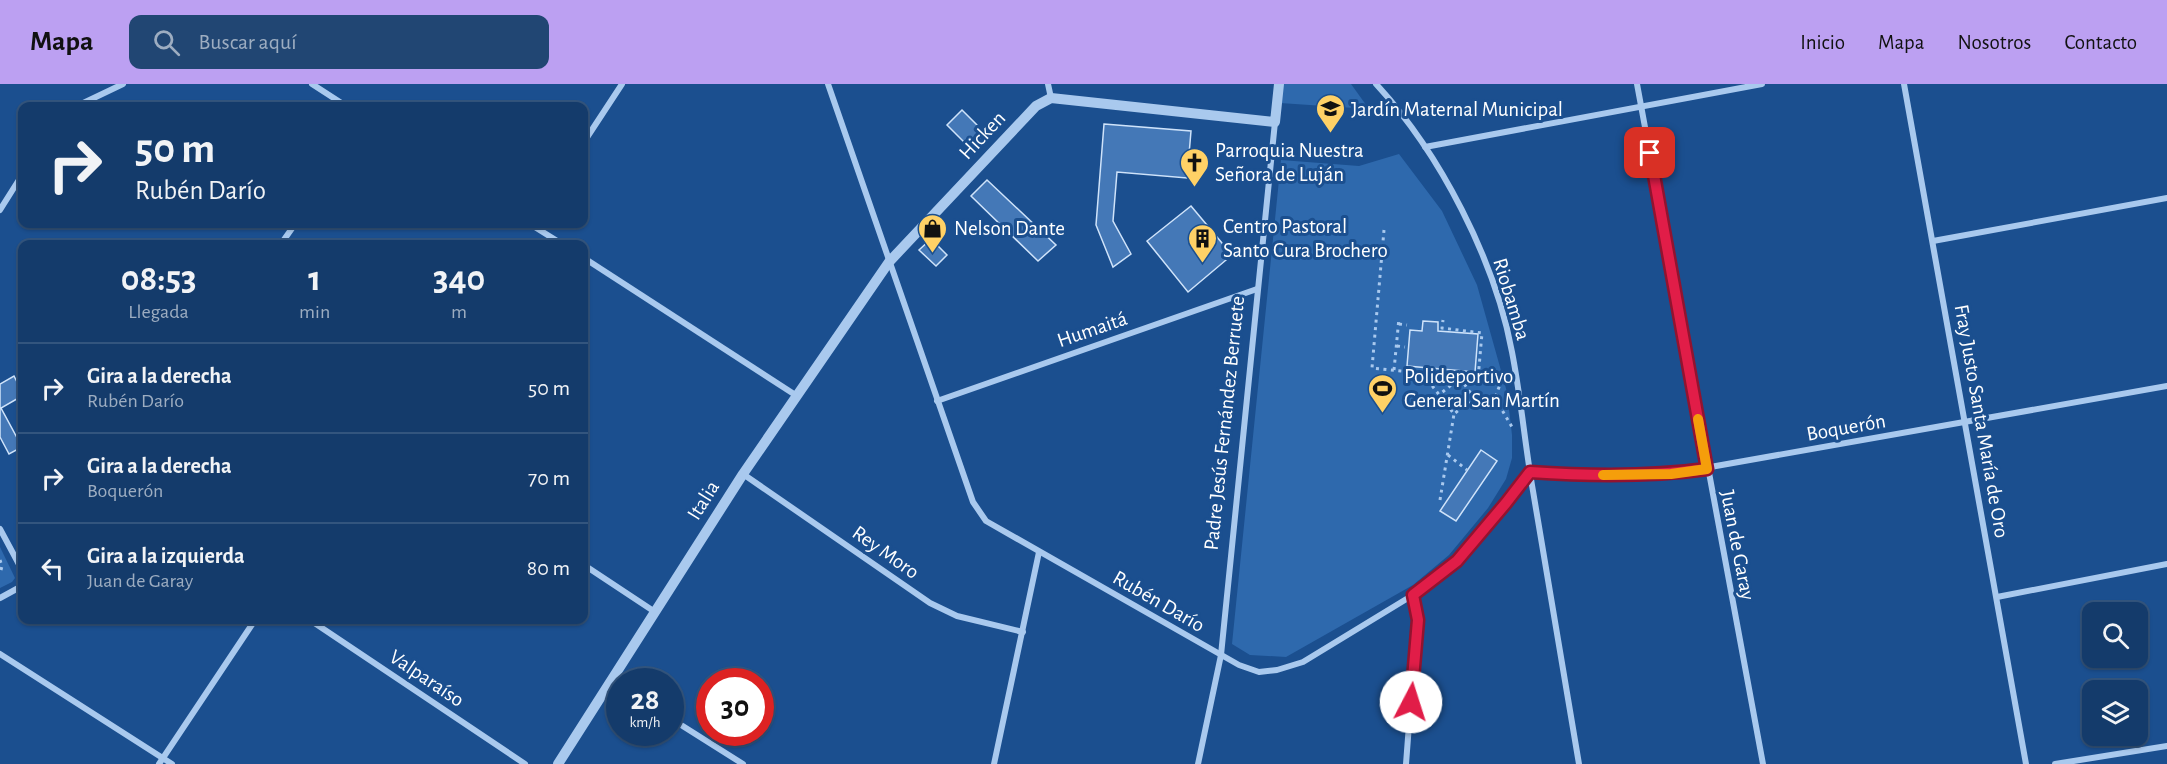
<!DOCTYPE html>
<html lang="es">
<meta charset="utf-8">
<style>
body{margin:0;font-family:"Alegreya Sans",sans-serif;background:#214673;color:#f1f3f6;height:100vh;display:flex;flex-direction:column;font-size:22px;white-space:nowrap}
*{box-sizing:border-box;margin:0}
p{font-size:20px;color:#9dadc1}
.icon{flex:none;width:33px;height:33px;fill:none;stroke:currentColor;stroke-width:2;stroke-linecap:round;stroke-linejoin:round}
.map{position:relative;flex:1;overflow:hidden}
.drawer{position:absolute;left:18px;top:156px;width:570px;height:384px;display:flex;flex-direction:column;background:#143b6b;border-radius:12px;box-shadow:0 2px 4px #0004,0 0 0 2px #33557e}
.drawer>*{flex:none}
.guide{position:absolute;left:18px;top:18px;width:570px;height:126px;border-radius:12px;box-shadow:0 2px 4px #0004,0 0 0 2px #33557e;background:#143b6b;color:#f1f3f6;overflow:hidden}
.tools{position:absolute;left:2082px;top:518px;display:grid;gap:12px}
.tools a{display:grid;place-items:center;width:66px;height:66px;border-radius:12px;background:#143b6b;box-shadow:0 2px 4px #0004,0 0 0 2px #33557e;font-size:30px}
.speed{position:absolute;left:606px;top:584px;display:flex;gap:12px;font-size:30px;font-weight:700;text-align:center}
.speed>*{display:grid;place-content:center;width:78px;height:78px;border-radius:50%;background:#143b6b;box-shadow:0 2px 4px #0004,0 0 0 2px #33557e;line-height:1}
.speed small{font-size:15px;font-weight:400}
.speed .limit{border:9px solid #d22;background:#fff;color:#111}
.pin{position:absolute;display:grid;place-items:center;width:51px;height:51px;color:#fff;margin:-26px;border-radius:12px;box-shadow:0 3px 9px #0006}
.me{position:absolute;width:66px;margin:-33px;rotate:5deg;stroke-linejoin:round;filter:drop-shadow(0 0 4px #0008)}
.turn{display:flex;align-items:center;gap:21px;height:126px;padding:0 18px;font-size:27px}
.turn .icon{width:78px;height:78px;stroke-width:2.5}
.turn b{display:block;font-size:42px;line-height:51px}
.eta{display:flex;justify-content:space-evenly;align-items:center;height:102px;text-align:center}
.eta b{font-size:36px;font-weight:700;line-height:42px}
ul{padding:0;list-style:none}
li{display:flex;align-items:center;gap:18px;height:90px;padding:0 18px;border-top:2px solid #33557e}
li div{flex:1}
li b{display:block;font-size:22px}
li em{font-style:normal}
header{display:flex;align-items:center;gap:36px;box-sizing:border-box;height:84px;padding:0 30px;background:#bca0f2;color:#111}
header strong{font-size:28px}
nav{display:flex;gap:33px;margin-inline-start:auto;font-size:21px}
.search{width:420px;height:54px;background:#214673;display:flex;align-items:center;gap:15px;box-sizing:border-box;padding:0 21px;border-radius:12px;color:#9dadc1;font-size:22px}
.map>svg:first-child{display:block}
</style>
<header>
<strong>Mapa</strong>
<div class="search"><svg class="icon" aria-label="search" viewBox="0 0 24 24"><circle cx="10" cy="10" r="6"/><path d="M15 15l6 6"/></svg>Buscar aquí</div>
<nav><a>Inicio</a><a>Mapa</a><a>Nosotros</a><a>Contacto</a></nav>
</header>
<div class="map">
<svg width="2167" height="680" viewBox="0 0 2167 680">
<rect width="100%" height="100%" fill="#1b4f8f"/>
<g fill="#2e69ad">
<polygon points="1282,0 1351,0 1369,25 1280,19"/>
<polygon points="1399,70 1442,127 1477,201 1507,308 1512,351 1512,374 1506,395 1488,424 1449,471 1413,501 1286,573 1250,571 1232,560 1281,76 1359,82"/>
<polygon points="0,463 15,494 12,498 0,504"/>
</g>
<g fill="#4478b7" stroke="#cfe3fa" stroke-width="1.5">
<polygon points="962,26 985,49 970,64 947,41"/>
<polygon points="1104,40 1191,47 1187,94 1117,88 1113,137 1131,170 1113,183 1096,141"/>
<polygon points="987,96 1056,161 1038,177 971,112"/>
<polygon points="1191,122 1232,171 1188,208 1147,157"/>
<polygon points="931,155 947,171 936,182 919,166"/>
<polygon points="1423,237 1438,238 1438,247 1478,250 1475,288 1407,282 1410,246 1422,247"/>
<polygon points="14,292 22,308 22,312 1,324 22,363 9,370 0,353 0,300"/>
<polygon points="1481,366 1497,377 1456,437 1440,427"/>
</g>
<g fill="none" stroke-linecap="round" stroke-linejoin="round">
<g stroke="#a9c9ee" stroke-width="3" stroke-dasharray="3 4.5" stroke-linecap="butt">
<polyline points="1384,146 1372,284 1478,295 1482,249 1442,244 1443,236"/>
<polyline points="1399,240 1407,241"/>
<polyline points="1397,262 1405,263"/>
<polyline points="1394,286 1399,234"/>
<polyline points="1423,290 1454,330 1474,314 1460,294 1440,310"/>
<polyline points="1474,314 1495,314 1505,287"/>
<polyline points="1495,314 1512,343"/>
<polyline points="1448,371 1467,386"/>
<polyline points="1440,416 1454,330"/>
<polyline points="0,476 2,482 0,490"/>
</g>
<g stroke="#a9c9ee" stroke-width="6">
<polyline points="312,0 346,22"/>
<polyline points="828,0 973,418 986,437 1239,581 1259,588 1277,586 1303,578 1413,511 1457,477 1530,388"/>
<polyline points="1048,0 1051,14"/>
<path d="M1376,0C1440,69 1495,176 1512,268C1521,314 1525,361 1533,407C1548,498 1564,589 1579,680"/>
<polyline points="1637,0 1763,680"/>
<polyline points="1904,0 2026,680"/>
<polyline points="77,22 123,0"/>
<polyline points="584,58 622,0"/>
<polyline points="1425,63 1762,0"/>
<polyline points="0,126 22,91"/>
<polyline points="530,140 562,160"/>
<polyline points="1933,157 2167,114"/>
<polyline points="281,160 295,140"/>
<polyline points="584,174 797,312"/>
<polyline points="937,317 1257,205"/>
<polyline points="1530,388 1625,392 1671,390 2167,302"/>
<polyline points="743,390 930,519 957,532 1023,548"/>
<polyline points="0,445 22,486"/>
<polyline points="584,481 655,528"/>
<polyline points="1997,513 2167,480"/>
<polyline points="0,514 22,502"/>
<polyline points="310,536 525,680"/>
<polyline points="0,570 172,680"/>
<polyline points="670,634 743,680"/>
<polyline points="159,680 255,536"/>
<polyline points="994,680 1039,468"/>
<polyline points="1198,680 1221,571 1275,38"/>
<polyline points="1406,680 1417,536 1413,511"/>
<polyline points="2055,680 2167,662"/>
</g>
<polyline stroke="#a9c9ee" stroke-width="10" points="558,680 743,390 889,178 1036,22 1051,14 1275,38 1279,0"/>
</g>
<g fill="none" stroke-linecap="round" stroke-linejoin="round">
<defs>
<path id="route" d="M1411,618L1418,536L1413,511L1457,477L1506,419L1530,388C1589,392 1648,393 1707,385L1650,69"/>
</defs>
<use href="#route" stroke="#92132f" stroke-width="15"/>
<use href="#route" stroke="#e11d48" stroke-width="10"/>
<polyline stroke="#f59e0b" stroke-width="10" points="1603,391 1671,390 1707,385 1698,335"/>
</g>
<defs>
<symbol id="school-pin" viewBox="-11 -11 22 30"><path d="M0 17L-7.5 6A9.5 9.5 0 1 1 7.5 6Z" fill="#ffd166" stroke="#1b4f8f"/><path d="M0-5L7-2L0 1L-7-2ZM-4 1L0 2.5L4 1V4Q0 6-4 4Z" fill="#111"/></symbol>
<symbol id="church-pin" viewBox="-11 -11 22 30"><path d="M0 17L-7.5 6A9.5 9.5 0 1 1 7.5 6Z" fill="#ffd166" stroke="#1b4f8f"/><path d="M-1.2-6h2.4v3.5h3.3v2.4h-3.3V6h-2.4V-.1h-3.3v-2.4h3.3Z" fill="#111"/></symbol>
<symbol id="shop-pin" viewBox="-11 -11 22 30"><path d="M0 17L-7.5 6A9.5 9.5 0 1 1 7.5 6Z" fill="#ffd166" stroke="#1b4f8f"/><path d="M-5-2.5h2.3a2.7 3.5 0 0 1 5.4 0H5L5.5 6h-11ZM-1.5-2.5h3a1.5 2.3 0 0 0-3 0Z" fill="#111"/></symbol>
<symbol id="building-pin" viewBox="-11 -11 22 30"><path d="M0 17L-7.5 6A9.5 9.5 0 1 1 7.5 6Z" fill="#ffd166" stroke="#1b4f8f"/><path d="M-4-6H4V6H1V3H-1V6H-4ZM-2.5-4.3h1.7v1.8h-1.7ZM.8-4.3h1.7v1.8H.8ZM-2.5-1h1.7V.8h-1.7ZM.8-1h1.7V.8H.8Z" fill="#111"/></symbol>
<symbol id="stadium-pin" viewBox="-11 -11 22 30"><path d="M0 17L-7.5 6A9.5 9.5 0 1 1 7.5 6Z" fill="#ffd166" stroke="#1b4f8f"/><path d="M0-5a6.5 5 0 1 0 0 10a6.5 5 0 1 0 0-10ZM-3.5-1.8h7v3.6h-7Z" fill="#111"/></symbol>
</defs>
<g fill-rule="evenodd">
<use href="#school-pin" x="1314" y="8" width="33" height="45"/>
<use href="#church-pin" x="1178" y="62" width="33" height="45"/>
<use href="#shop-pin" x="916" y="128" width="33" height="45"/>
<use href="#building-pin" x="1186" y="138" width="33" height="45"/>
<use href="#stadium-pin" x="1366" y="288" width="33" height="45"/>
</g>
<g text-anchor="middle" stroke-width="6" stroke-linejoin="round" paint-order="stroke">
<g font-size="21" fill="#fff" stroke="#1b4f8f" text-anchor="start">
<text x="1351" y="32">Jardín Maternal Municipal</text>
<text x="1215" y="73">Parroquia Nuestra<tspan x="1215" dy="24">Señora de Luján</tspan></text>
<text x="1223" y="149">Centro Pastoral<tspan x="1223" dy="24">Santo Cura Brochero</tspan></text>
<text x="954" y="151">Nelson Dante</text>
<text x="1404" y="299">Polideportivo<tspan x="1404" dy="24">General San Martín</tspan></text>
</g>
<g font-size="21" fill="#fff" stroke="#1b4f8f">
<text transform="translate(982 51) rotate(-47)" y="7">Hicken</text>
<text transform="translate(1512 215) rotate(73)" y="7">Riobamba</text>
<text transform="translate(1092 245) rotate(-19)" y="7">Humaitá</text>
<text transform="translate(1982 337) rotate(80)" y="7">Fray Justo Santa María de Oro</text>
<text transform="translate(1224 339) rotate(-84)" y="7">Padre Jesús Fernández Berruete</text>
<text transform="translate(1846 343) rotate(-10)" y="7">Boquerón</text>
<text transform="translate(703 416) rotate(-58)" y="7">Italia</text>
<text transform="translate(1738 461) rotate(79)" y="7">Juan de Garay</text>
<text transform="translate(886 468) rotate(35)" y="7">Rey Moro</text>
<text transform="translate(1159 517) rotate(30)" y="7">Rubén Darío</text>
<text transform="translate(427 594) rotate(34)" y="7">Valparaíso</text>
</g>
</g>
</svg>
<div class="tools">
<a><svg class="icon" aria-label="search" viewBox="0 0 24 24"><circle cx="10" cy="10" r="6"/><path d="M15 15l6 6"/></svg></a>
<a><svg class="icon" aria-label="layers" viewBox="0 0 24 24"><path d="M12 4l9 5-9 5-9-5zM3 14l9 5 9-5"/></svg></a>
</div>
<div class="speed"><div>28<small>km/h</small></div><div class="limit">30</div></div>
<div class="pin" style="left:1650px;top:69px;background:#d93025"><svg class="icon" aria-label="arrive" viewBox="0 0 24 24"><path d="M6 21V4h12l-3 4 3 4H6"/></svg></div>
<svg class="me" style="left:1411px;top:618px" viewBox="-20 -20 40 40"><circle r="19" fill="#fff"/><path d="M0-13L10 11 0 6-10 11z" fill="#e11d48"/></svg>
<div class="guide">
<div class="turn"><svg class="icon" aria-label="right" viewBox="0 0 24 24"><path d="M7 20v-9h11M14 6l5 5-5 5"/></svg><div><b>50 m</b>Rubén Darío</div></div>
</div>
<section class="drawer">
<div class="eta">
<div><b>08:53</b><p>Llegada</p></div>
<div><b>1</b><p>min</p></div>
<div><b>340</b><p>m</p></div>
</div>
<ul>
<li><svg class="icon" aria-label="right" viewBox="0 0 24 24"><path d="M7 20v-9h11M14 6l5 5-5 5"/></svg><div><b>Gira a la derecha</b><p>Rubén Darío</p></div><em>50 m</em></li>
<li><svg class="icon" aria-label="right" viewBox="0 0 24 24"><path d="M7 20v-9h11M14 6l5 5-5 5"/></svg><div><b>Gira a la derecha</b><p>Boquerón</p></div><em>70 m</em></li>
<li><svg class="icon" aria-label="left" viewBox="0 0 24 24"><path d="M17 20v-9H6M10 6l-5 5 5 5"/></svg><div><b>Gira a la izquierda</b><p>Juan de Garay</p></div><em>80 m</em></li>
</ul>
</section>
</div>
